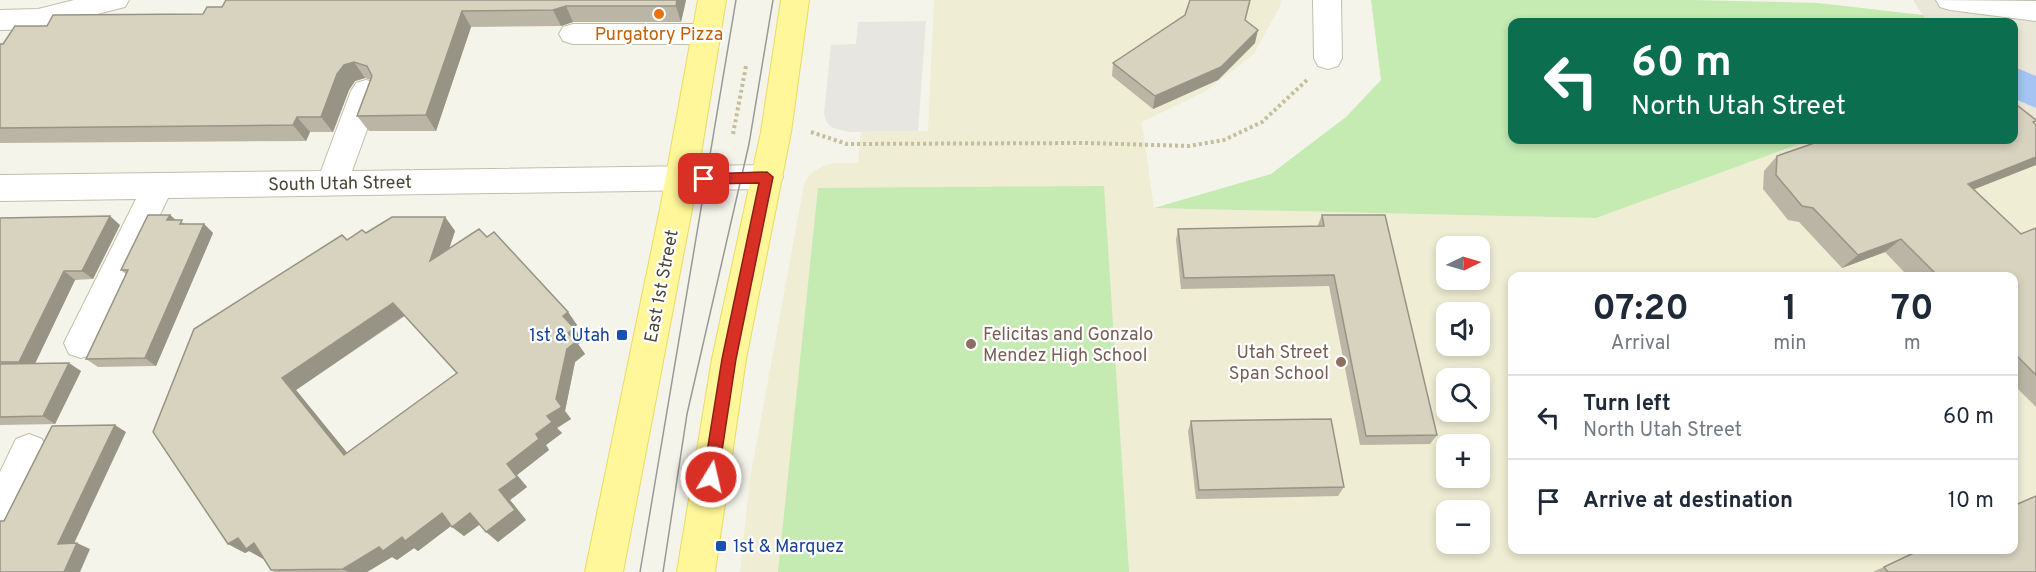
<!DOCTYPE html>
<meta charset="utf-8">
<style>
body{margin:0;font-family:Overpass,sans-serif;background:#f2f2f3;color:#1f2937;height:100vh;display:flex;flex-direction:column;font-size:22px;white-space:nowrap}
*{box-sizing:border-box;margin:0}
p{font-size:20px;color:#747a83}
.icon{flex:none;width:33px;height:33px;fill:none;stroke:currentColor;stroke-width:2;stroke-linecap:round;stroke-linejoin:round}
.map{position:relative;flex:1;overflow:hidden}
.drawer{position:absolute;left:1508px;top:272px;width:510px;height:282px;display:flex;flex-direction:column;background:#fff;border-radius:12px;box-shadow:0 3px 9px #0003}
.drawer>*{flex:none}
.top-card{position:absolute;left:1508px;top:18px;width:510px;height:126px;border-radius:12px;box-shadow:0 3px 9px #0003;background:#0b6e4f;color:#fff;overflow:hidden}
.needle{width:39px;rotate:85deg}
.controls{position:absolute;left:1436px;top:236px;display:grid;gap:12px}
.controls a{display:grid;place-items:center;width:54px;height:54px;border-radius:12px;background:#fff;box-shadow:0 3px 9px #0003;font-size:30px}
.pin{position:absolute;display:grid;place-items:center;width:51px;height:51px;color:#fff;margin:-26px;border-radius:12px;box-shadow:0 3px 9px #0006}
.me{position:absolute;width:66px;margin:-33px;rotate:9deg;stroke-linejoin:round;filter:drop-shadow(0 0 4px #0008)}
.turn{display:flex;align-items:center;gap:21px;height:126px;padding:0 24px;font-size:27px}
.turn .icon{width:78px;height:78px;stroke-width:2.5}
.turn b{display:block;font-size:42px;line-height:51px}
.eta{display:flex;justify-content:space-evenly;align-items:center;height:102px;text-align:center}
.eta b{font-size:36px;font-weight:700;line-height:42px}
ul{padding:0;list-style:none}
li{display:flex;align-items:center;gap:18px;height:84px;padding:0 24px;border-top:2px solid #e0e1e3}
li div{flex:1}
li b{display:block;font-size:22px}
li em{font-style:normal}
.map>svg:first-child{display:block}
</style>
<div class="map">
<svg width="2036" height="572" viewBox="0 0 2036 572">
<rect width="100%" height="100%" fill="#f5f4ea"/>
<polygon fill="#e9e8d8" points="1913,0 2036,0 2036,145 2013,124 2013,22 1927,22"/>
<path fill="#efedd4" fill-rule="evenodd" d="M934,0H1281L1280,6L1254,54L1206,91L1142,122L1154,208L1596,218L1810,140H2013L2036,145V572H740L750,479L804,184L810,174L823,166L834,163H858L861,132L928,131ZM1446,246H1479V279H1446ZM1512,276H2013V549H1512ZM1446,312H1479V345H1446ZM1446,378H1479V411H1446ZM1446,444H1479V477H1446ZM1446,510H1479V543H1446Z"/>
<g fill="#c5eab2">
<polygon points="1371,0 1692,0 1818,3 1923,15 1927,22 1512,22 1512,140 1810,140 1596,218 1154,208 1271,174 1346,117 1381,80"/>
<polygon points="1104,186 1129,572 778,572 818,188"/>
</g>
<polygon fill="#e7e6e1" points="926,21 918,131 848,132 831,127 826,121 824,113 831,45 856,44 858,22"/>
<polygon fill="#a5c3f3" points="2017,68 2036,76 2036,108 2013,98 2013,78"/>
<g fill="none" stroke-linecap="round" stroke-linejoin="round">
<defs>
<g id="minor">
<polygon points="74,0 129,0 125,7 38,29 0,30 0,10 38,9"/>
<polygon points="1313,0 1341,0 1342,58 1338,66 1328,69 1318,66 1314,58"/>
<polygon points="1936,0 2036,1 2036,21 1950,10 1940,7"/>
<polygon points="573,24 706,24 716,27 720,34 716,41 706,44 573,44 563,41 559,34 563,27"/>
<polygon points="366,80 376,83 381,91 352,171 767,165 778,168 783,177 778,186 767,189 168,198 93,354 81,358 69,354 64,343 136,199 0,201 0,175 321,171 351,91 356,83"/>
<polygon points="29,434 42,439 47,451 13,524 0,529 0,472 16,439"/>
</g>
<g id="major">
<polygon points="698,0 726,0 692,209 623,572 585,572 660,209"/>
<polygon points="781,0 809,0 791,132 746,359 715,572 677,572 712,359 761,132"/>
</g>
</defs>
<use href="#minor" stroke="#c1bfac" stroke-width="2"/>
<use href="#major" stroke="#e8dc65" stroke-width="2"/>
<g stroke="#c4be9d" stroke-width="4" stroke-dasharray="3 3" stroke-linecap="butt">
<polyline points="811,132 847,144 1086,143 1189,146 1224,140 1262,122 1308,79"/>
<polyline points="733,134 746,66"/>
</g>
<use href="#minor" fill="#fff" fill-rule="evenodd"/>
<use href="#major" fill="#fff799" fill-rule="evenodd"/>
<g stroke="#999" stroke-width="1.5">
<polyline points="640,572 736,0"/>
<polyline points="663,572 687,414 749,144 773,0"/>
</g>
</g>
<g fill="#bab5a4" fill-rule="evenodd">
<polygon points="686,0 681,22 573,22 561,26 471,27 436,131 369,131 357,116 371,80 365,78 355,81 349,90 333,132 310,132 306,141 0,143 0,44 3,44 47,26 203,14"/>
<polygon points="1185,15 1245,20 1255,43 1218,80 1153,109 1112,76 1113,63"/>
<polygon points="2034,123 2036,125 2036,165 1974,189 2021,234 2036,228 2036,407 2013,384 2013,276 1908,276 1885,252 1842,268 1799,222 1788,220 1763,189 1764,171 1777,156"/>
<polygon points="170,215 176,220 186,224 204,224 213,233 156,366 98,367 86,359 126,274 121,270"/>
<polygon points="1322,215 1437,435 1430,444 1360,445 1329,286 1181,289 1176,240 1178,229 1317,227"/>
<path d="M445,217L455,231L449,248L487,237L568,312L577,325L574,327L583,341L578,344L585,354L575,362L565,411L571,419L557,428L562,433L546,445L549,450L517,475L527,487L510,500L526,520L498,542L480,524L464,536L451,526L418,551L414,548L397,560L392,557L367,572H275L271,570L263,558L249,551L245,553L228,544L347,240L366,233ZM405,316L457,373L347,453L296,390Z"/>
<polygon points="0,218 120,225 93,279 75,280 35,363 81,371 55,424 0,425"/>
<polygon points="1191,421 1344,487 1338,496 1196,499 1188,431"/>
<polygon points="1922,549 2036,572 1873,572"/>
</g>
<g fill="#979486">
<polygon points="677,0 686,0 681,22 676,6"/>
<polygon points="566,6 573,22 561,26 553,10"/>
<polygon points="462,11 471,27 436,131 426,115"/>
<polygon points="1258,30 1255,43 1218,80 1153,109 1155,96"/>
<polygon points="354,62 365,78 355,81 349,90 333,132 321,117 337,74 344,65"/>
<polygon points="297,117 310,132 306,141 293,125"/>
<polygon points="2036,157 2036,165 1952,198 1968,184"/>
<polygon points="170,215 180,224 167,220"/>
<polygon points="110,216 120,225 93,279 82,271"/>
<polygon points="445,217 455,231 441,274 430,261"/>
<polygon points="204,224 213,233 156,366 145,358"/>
<polygon points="1901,239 1885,252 1842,268 1858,255"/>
<polygon points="64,271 75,280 32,370 19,362"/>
<polygon points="393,303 405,315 296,390 358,466 344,455 282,378"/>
<polygon points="568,312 577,325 572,329 563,316"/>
<polygon points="574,328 583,341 578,344 585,354 575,362 565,411 571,419 557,428 562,433 546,445 549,450 517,475 527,487 510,500 526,520 498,542 486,532 507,464 536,434 547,416 556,399 568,333"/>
<polygon points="69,363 81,371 55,424 43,416"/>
<polygon points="115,425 126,432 71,550 58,544"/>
<polygon points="442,513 455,523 418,551 414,548 397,560 392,557 367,572 348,572 343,569 379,547 402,537"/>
<polygon points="470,513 482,523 464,536 452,527"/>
<polygon points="238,538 254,543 270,553 263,559 249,551 245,553 228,544"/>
<polygon points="77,543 90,549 80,572 64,572"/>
</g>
<g fill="#d8d3bf" stroke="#979486" stroke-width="1.5" fill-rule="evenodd">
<polygon points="226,0 677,0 676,6 566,6 553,10 462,11 426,115 357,116 372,76 367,66 354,62 344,65 337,74 321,117 297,117 293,125 0,128 0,44 3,44 15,26 47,26 53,15 203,14 207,7 222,7"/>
<polygon points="1190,0 1250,0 1245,20 1258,30 1221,67 1155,96 1113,63 1185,15"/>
<polygon points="2013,102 2036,120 2036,121 2033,122 2036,125 2036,157 1968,184 2021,234 2036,228 2036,375 2013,352 2013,276 1938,276 1901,239 1858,255 1813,208 1802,206 1776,175 1777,156 1823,140 2013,140"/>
<polygon points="148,215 170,215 167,220 182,220 180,224 204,224 145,358 86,359 128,270 121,270"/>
<polygon points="1322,215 1385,215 1437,435 1366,436 1334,275 1184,278 1178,229 1324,226"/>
<polygon points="110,216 82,271 64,271 19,362 0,362 0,218"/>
<path d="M392,217H445L430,261L479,229L487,237L494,232L568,312L563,316L574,328L568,333L576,342L567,349L556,399L562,407L547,416L552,422L536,434L539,439L507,464L517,477L499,490L515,510L486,532L470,513L452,527L442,513L405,541L402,537L383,551L379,547L343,569L271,570L254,543L246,549L238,538L228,544L153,432L194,329L342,235L347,240L362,230L366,233ZM393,303L457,373L344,455L282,378Z"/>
<polygon points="69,363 43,416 0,417 0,364"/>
<polygon points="1331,419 1344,487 1199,490 1191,421"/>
<polygon points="115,425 58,544 77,543 64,572 0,572 0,521 4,521 52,426"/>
<polygon points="2036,496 2036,572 1888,572 1884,567 1922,549 2013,549 2013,506"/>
</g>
<polygon fill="#d93025" stroke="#8d1f18" stroke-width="1.5" points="767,172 773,177 736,359 718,477 716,482 711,485 705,482 703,477 722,359 759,183 704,184 698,179 704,174"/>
<circle fill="#e8710a" stroke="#fff" stroke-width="2" cx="659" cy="14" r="6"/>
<g fill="#1a4fb4" stroke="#fff" stroke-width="2">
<rect x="616" y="329" width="12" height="12" rx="3"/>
<rect x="715" y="540" width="12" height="12" rx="3"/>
</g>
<g fill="#8d6e63" stroke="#fff" stroke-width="2">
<circle cx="971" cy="344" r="6"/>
<circle cx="1341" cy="362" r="6"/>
</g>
<g text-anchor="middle" stroke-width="4.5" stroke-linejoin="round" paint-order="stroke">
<g font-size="18" fill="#c56008" stroke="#fff">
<text x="659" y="40">Purgatory Pizza</text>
</g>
<g font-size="18" fill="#4a4637" stroke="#fff">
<text transform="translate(340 183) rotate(-1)" y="6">South Utah Street</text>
<text transform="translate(661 286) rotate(-79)" y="6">East 1st Street</text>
</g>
<g font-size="18" fill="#785e54" stroke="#fff" text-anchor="start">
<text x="983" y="340">Felicitas and Gonzalo<tspan x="983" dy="21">Mendez High School</tspan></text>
<text x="1329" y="358" text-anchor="end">Utah Street<tspan x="1329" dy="21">Span School</tspan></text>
</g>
<g font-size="18" fill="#164399" stroke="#fff" text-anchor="end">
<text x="610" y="341">1st &amp; Utah</text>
<text x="733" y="552" text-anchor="start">1st &amp; Marquez</text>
</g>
</g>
</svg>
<div class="controls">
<a><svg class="needle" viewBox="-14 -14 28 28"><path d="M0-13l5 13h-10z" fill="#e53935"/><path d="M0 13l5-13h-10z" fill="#747a83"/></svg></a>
<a><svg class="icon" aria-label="sound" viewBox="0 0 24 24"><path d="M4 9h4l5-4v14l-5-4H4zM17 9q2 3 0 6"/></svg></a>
<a><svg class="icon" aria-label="search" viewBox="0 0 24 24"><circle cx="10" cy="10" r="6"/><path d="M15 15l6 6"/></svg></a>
<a>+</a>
<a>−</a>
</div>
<div class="pin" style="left:704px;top:179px;background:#d93025"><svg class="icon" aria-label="arrive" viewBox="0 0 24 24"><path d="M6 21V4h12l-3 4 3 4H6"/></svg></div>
<svg class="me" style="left:711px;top:477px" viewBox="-20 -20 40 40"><circle r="17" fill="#d93025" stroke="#fff" stroke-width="3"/><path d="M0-11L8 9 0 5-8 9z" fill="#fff"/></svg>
<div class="top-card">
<div class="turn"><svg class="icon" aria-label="left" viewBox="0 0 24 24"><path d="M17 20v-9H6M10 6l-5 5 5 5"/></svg><div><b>60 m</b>North Utah Street</div></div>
</div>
<section class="drawer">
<div class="eta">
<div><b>07:20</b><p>Arrival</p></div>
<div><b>1</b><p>min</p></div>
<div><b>70</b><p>m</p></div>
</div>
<ul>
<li><svg class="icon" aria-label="left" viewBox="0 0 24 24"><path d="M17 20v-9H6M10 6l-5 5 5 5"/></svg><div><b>Turn left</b><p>North Utah Street</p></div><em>60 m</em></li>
<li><svg class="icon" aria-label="arrive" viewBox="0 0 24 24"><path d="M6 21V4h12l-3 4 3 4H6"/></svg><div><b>Arrive at destination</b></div><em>10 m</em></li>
</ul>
</section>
</div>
